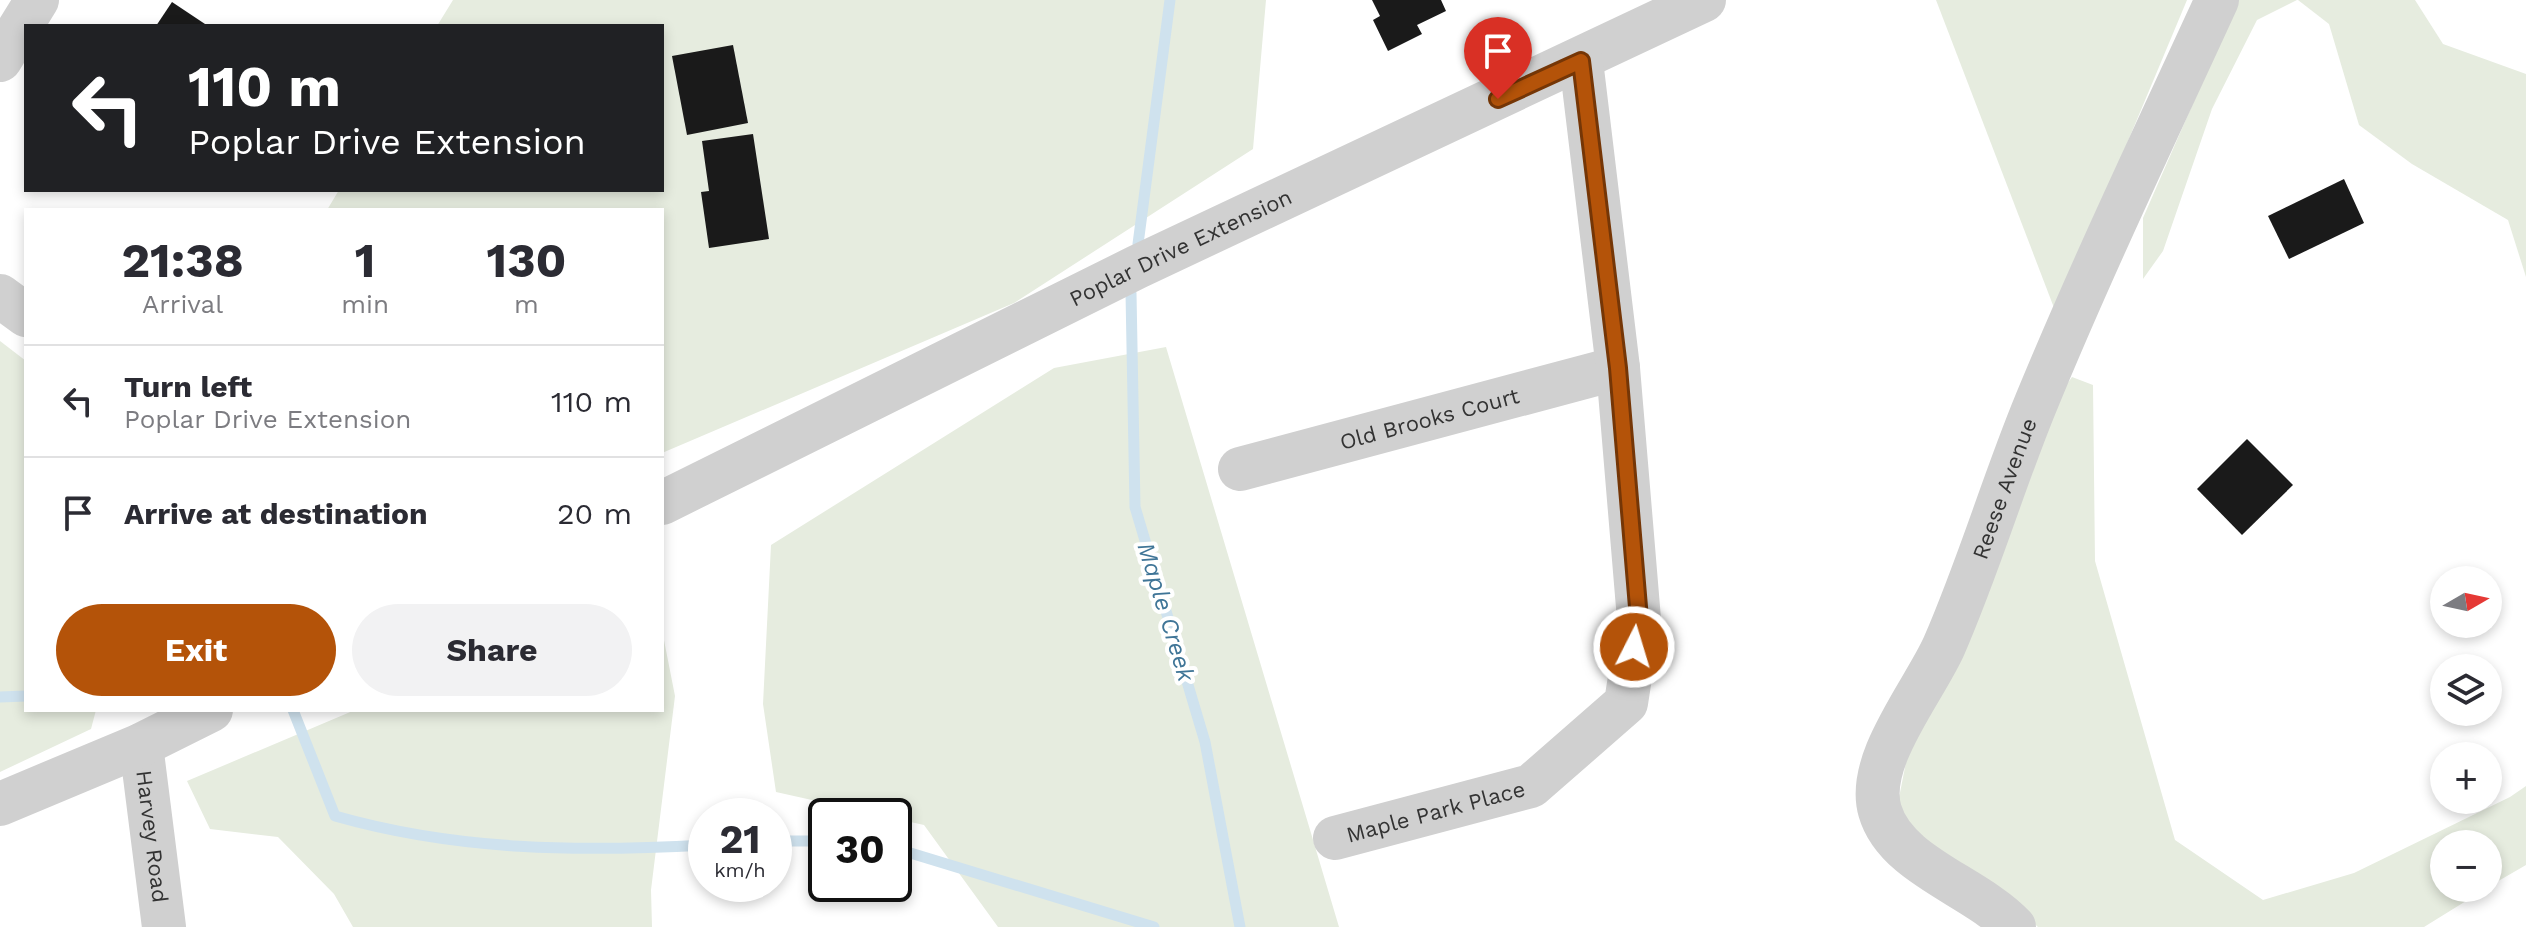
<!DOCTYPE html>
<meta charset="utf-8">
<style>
body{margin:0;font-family:"Work Sans",sans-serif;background:#f2f2f3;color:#2b2b33;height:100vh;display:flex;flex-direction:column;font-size:30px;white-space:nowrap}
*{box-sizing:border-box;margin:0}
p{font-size:26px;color:#7c7c81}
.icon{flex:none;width:44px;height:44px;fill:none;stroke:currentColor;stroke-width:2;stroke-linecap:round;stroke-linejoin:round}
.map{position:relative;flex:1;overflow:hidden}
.panel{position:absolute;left:24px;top:208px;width:640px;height:504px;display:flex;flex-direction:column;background:#fff;border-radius:0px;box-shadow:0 4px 12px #0003}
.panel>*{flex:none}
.hud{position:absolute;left:24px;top:24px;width:640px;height:168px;border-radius:0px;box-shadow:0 4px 12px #0003;background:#202124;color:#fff;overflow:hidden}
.needle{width:52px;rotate:81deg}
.tools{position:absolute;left:2430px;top:566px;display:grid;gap:16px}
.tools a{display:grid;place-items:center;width:72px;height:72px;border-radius:50%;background:#fff;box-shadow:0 4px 12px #0003;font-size:40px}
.speed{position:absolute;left:688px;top:798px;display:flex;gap:16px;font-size:40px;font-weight:700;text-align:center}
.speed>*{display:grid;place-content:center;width:104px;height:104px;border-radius:50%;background:#fff;box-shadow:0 4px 12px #0003;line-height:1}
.speed small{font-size:20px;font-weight:400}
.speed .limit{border:4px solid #111;border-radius:12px;background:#fff;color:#111}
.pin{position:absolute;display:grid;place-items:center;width:68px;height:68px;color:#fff;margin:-82px -34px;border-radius:50% 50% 50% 0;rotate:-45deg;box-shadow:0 0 8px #0007}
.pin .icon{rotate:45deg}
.me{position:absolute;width:88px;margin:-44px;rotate:5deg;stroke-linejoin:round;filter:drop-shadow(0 0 6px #0008)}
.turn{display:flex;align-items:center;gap:28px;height:168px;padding:0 32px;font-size:36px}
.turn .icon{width:104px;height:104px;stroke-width:2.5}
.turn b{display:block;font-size:56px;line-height:68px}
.eta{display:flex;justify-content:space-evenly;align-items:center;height:136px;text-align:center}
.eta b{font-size:48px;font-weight:700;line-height:56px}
.cta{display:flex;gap:16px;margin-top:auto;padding:16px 32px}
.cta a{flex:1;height:92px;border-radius:48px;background:#b45309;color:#fff;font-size:32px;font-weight:700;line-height:92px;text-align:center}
.cta a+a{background:#f2f2f3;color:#2b2b33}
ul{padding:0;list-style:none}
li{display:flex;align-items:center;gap:24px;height:112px;padding:0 32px;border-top:2px solid #e1e1e2}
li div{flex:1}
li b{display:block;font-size:30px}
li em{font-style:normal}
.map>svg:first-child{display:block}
</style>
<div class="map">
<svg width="2526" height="927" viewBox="0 0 2526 927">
<rect width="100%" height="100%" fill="#fff"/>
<g fill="#e6ecdf">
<polygon points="453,0 1266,0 1253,149 1014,303 662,453 662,210 327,210 339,190 662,190 662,26 437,26"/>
<polygon points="1936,0 2187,0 2056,313"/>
<polygon points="2238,0 2297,0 2257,20 2212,109 2163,251 2143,279 2143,218"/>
<polygon points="2298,0 2415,0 2443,44 2526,74 2526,277 2508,220 2412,164 2359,125 2329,24"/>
<polygon points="0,341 26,361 26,710 96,710 91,729 0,772"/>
<polygon points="1166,347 1339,927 998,927 924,825 776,792 763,704 771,545 1054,368"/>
<polygon points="2072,377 2093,385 2095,561 2175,840 2263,900 2354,873 2510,797 2526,786 2526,865 2488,887 2488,844 2444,844 2444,888 2487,888 2424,927 2038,927 2007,898 1941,859 1897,808 1908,752 2050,408"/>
<polygon points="662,630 675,696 651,890 652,927 353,927 334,894 278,837 210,829 187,781 355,710 662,710"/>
</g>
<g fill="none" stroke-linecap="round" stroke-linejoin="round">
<g stroke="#cfe2ee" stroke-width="11">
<polyline points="1138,244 1170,0"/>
<polyline points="1131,293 1135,507 1205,742 1240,927"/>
<polyline points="0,697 26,696"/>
<path d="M293,710L335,816C458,851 580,852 706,845"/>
<polyline points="774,841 826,841"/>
<polyline points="894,848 1154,927"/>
</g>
</g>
<g fill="#1a1a1a">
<polygon points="1372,0 1441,0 1446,11 1417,25 1422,34 1388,51 1373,20 1380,16"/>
<polygon points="172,2 208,26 156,26"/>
<polygon points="733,45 748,123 687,135 672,56"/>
<polygon points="753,134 769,239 709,248 701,192 709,191 702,141"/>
<polygon points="2344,179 2364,223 2289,259 2268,216"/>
<polygon points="2247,439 2293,485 2242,535 2197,489"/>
</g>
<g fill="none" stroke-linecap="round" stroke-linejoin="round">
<g stroke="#d0d0d0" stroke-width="44">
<polyline points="0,60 37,0"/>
<polyline points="0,296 26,315"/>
<path id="s1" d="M1240,469L1618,368"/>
<path id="s2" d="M662,503L1137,267L1704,0"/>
<path id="s3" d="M141,745L164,927"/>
<polyline points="0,804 141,745 211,710"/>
<path id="s4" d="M1335,838L1531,786L1626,703L1639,619L1618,368L1581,61"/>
<path id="s5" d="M2014,927C1976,886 1896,866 1880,811C1865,761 1924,691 1944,646C1979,566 2003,483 2036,403C2092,267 2156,133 2217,0"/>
</g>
</g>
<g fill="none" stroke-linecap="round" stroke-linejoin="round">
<defs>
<polyline id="route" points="1498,99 1581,61 1618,368 1639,619 1634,647"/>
</defs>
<use href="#route" stroke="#753606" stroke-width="20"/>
<use href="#route" stroke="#b45309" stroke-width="14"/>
</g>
<g text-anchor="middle" stroke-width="8" stroke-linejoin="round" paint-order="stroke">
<g font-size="22" fill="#333" stroke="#fff">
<text dy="8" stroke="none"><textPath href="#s2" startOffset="578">Poplar Drive Extension</textPath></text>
<text dy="8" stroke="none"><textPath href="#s1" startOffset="196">Old Brooks Court</textPath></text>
<text dy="8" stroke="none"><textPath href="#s5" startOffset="530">Reese Avenue</textPath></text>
<text dy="8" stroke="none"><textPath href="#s4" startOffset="104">Maple Park Place</textPath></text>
<text dy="8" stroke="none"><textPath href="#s3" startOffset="92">Harvey Road</textPath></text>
</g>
<g font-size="24" font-style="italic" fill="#3f7597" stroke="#fff">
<text transform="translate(1166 612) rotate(73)" y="8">Maple Creek</text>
</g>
</g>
</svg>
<div class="tools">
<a><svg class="needle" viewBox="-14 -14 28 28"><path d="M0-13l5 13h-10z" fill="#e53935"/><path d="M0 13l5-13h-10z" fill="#7c7c81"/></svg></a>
<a><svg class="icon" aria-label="layers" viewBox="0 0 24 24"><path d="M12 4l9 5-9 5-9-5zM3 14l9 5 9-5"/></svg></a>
<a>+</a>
<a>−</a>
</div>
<div class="speed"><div>21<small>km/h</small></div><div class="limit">30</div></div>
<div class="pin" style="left:1498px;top:99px;background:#d93025"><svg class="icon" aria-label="arrive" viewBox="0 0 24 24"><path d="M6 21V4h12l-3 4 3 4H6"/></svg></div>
<svg class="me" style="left:1634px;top:647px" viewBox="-20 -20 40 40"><circle r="17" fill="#b45309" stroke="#fff" stroke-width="3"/><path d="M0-11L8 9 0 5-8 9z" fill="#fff"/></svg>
<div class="hud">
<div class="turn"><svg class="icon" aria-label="left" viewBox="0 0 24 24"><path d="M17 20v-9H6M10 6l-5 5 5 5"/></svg><div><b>110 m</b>Poplar Drive Extension</div></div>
</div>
<section class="panel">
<div class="eta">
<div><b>21:38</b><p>Arrival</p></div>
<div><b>1</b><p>min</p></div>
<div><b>130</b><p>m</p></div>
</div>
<ul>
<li><svg class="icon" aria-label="left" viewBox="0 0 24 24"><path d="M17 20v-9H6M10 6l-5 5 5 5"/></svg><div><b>Turn left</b><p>Poplar Drive Extension</p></div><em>110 m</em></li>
<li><svg class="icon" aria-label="arrive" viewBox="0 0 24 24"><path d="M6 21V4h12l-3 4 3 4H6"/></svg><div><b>Arrive at destination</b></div><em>20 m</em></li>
</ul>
<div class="cta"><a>Exit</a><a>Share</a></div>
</section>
</div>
